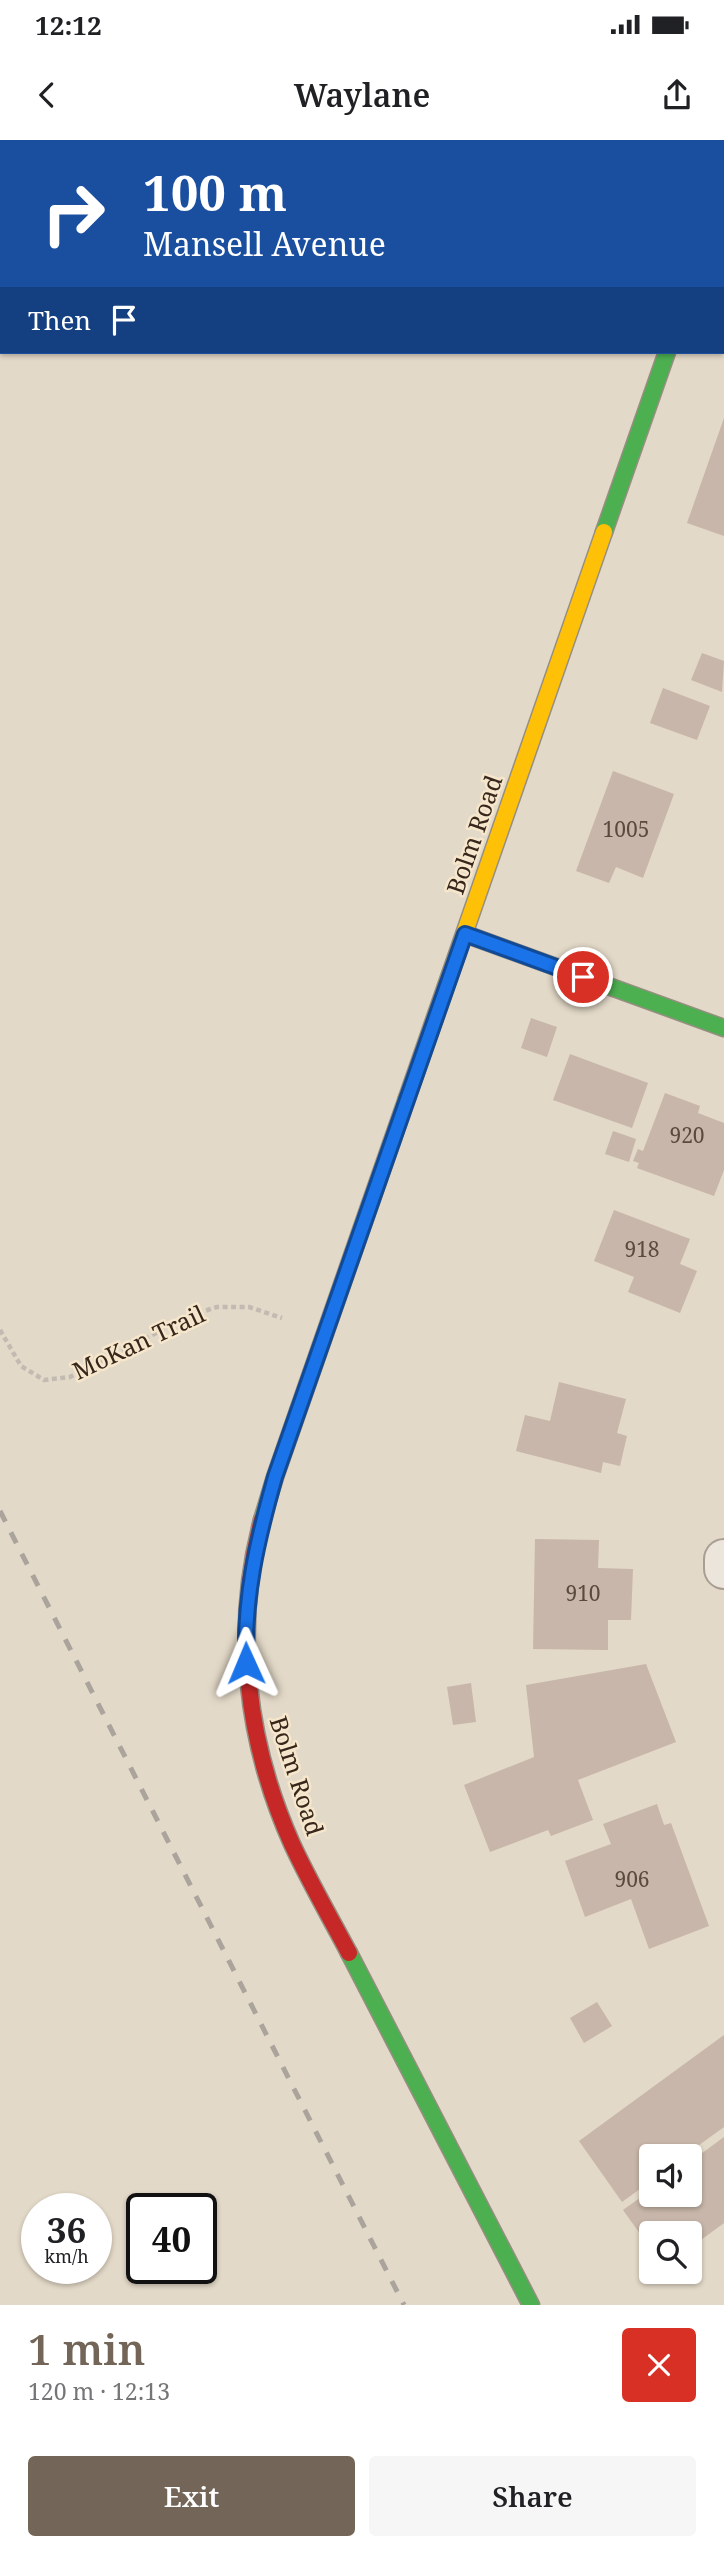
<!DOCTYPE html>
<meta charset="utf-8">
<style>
body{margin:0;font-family:"Noto Serif",serif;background:#f6f6f6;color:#202124;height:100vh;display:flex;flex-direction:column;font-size:26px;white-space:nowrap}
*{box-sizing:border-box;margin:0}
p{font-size:23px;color:#757577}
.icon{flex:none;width:38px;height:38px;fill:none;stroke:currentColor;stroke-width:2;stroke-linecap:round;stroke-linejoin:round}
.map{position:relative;height:2165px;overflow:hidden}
.sheet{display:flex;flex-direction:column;background:#fff;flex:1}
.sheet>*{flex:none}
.hud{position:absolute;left:0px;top:0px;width:724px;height:214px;box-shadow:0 2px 5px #0004;background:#1a4fa0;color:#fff;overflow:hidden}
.fabs{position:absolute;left:639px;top:2004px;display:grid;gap:14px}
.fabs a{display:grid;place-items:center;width:63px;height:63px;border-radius:7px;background:#fff;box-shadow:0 2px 5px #0004;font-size:35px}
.speed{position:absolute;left:21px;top:2053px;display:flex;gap:14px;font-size:35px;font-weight:700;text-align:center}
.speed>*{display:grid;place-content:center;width:91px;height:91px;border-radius:50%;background:#fff;box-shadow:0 2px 5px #0004;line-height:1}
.speed small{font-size:18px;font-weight:400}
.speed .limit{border:4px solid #111;border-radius:10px;background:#fff;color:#111}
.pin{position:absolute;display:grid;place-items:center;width:60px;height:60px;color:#fff;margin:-30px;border:4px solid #fff;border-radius:50%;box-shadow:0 2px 7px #0007}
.me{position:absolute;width:77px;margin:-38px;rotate:359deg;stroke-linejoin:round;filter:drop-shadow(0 0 5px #0008)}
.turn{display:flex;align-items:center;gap:24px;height:147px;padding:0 28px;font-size:32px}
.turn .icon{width:91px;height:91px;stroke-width:2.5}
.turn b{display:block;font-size:49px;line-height:60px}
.then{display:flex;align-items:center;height:66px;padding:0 28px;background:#0003;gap:14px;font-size:26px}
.round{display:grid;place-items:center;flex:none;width:74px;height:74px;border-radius:7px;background:#f6f6f6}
.headline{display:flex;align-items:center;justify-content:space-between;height:119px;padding:0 28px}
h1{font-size:42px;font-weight:600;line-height:52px;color:#736558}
.action{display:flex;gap:14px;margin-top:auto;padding:14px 28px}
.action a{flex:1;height:80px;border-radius:7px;background:#736558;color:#fff;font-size:28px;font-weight:600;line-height:80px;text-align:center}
.action a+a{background:#f6f6f6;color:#202124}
.status{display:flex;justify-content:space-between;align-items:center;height:49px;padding:0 35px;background:#fff;direction:ltr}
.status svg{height:19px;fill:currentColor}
header{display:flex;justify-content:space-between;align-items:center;height:91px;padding:0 28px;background:#fff;font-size:32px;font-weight:600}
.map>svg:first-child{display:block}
</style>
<div class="status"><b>12:12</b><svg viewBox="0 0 49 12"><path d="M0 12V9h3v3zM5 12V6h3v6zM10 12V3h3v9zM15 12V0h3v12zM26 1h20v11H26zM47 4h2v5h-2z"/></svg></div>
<header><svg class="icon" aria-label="back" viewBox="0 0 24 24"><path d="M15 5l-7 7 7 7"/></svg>Waylane<svg class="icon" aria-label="share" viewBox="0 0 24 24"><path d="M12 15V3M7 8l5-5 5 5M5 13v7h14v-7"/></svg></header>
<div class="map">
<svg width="724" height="2165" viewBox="0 0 724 2165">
<rect width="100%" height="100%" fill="#e3d9c8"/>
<g fill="#c7b6a9">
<polygon points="724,278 724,396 687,383"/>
<polygon points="702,513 724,521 722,552 691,540"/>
<polygon points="663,548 710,566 697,600 650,583"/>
<polygon points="613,631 674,654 643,738 616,727 609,743 576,731"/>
<polygon points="531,878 557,887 547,917 521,908"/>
<polygon points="570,914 648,943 632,988 553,960"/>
<polygon points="665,953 700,966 698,973 724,983 724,1030 714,1056 637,1028 639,1023 633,1021 638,1009 643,1011"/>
<polygon points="613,991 636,999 629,1022 605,1014"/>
<polygon points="614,1070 690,1099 680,1124 697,1131 680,1173 628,1152 634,1137 594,1121"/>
<polygon points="559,1242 626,1259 617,1293 627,1296 620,1326 603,1322 601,1333 516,1311 525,1275 550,1281"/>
<polygon points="535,1399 599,1400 598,1428 633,1429 631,1480 608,1480 608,1510 533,1509"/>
<polygon points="646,1524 676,1602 578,1640 593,1680 551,1696 548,1690 490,1712 464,1645 534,1617 526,1545"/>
<polygon points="471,1543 476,1582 453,1585 447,1547"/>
<polygon points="657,1664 664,1685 671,1683 709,1786 649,1809 631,1759 585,1777 565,1721 611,1704 603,1684"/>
<polygon points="597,1862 612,1886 584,1903 570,1878"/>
<polygon points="724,1895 724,1987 684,2016 651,2016 651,2041 622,2062 579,2001"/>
<polygon points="724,1997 724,2083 690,2108 690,2093 651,2093 651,2109 623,2070 651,2050 651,2054 690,2054 690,2022"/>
</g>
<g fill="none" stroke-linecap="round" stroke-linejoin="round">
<defs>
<g id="street">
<polyline points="723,123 724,123"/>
<polyline points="724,1419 724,1429"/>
</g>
<g id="fast">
<polyline points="723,52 724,48"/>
<polyline points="604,392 667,212"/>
<polyline points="465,794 724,888"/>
<polyline points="262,1380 275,1337 407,958"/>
<polyline points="349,1813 531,2165"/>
</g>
<polyline id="slow" points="407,958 604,392"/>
<path id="jam" d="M262,1380C233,1489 246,1601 292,1704C309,1741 330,1777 349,1813"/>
</defs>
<use href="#street" stroke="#a89e92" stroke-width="42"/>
<use href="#fast" stroke="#978e82" stroke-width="19"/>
<use href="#slow" stroke="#978e82" stroke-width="19"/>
<use href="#jam" stroke="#978e82" stroke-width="19"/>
<polyline stroke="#c3bbb2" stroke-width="4.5" stroke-dasharray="5 3.5" stroke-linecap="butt" points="0,1190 21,1226 44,1240 70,1237 189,1176 217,1167 249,1167 282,1178"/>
<use href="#street" stroke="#ebe5db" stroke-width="38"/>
<use href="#fast" stroke="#4caf50" stroke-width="16"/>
<use href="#slow" stroke="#ffc107" stroke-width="16"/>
<use href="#jam" stroke="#c62828" stroke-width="16"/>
<polyline stroke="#aaa49c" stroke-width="5" stroke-dasharray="12 12" stroke-linecap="butt" points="0,1371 404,2165"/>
</g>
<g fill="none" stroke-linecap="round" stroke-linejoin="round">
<defs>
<path id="route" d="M246,1523C244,1456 257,1401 275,1337L465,794L583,837"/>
</defs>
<use href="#route" stroke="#114b97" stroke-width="18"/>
<use href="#route" stroke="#1a73e8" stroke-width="12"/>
</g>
<g text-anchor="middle" stroke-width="5" stroke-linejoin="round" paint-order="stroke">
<g font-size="21" fill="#5a4a3e">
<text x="626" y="697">1005</text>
<text x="687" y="1003">920</text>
<text x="642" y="1117">918</text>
<text x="583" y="1461">910</text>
<text x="632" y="1747">906</text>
</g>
<g font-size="24" fill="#36261b" stroke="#f6e7cc">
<text transform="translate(475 695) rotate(-71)" y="8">Bolm Road</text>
<text transform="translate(139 1203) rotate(-25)" y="8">MoKan Trail</text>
<text transform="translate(296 1636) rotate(72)" y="8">Bolm Road</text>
</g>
</g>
</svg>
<div class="fabs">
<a><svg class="icon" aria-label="sound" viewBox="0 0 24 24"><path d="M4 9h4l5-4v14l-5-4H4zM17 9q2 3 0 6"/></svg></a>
<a><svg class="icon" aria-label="search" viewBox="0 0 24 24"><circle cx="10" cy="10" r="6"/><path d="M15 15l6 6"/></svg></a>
</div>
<div class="speed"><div>36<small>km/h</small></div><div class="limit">40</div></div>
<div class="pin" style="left:583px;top:837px;background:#d93025"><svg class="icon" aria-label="arrive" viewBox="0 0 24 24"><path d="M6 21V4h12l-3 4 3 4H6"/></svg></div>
<svg class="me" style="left:246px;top:1523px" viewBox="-20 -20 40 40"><path d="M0-17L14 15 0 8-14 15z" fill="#1a73e8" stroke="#fff" stroke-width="4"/></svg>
<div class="hud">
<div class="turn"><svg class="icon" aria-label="right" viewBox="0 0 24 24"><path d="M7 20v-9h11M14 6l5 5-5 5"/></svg><div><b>100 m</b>Mansell Avenue</div></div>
<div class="then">Then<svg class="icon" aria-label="arrive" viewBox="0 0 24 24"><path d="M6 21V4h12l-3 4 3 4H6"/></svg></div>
</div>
</div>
<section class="sheet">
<div class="headline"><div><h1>1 min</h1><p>120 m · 12:13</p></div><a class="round" style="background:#d93025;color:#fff"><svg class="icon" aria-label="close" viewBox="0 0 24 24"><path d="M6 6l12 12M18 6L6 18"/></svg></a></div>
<div class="action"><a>Exit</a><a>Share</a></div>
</section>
